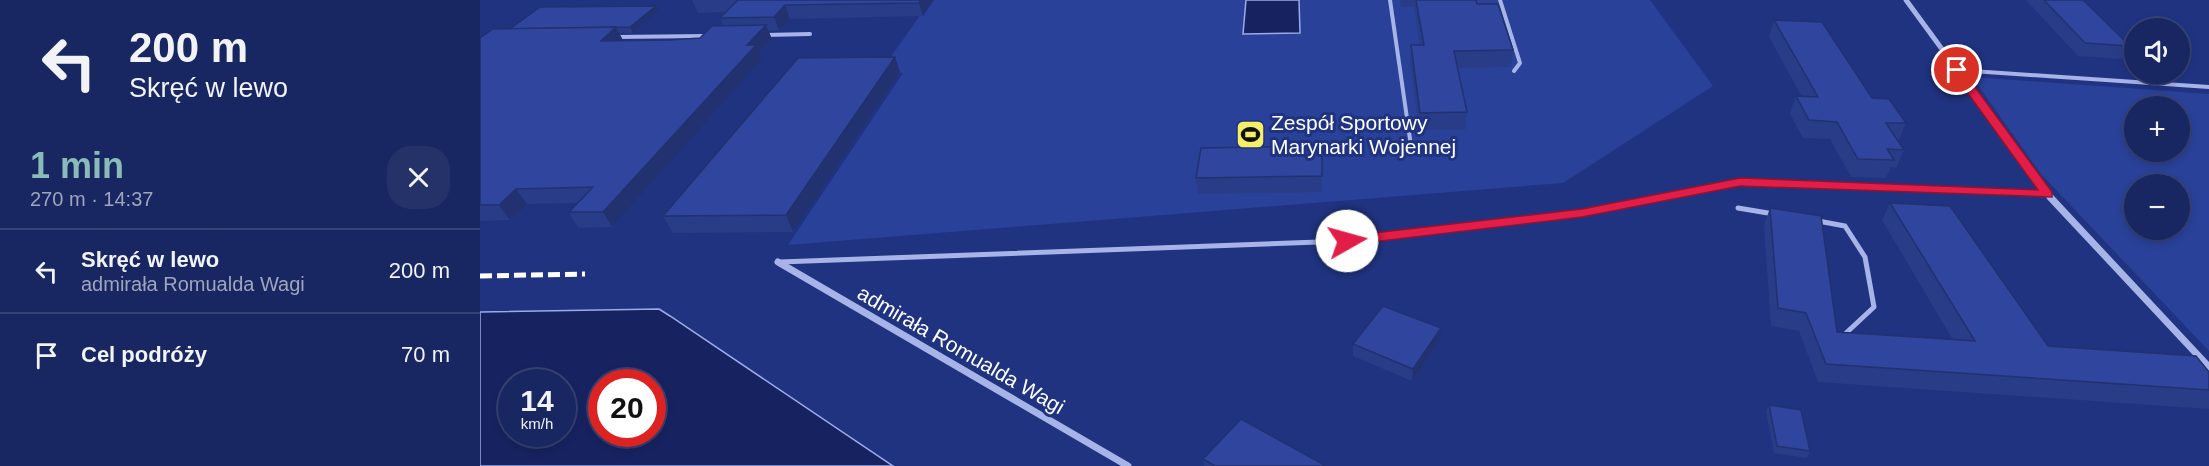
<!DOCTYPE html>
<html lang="pl">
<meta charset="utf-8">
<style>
body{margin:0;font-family:Arial,sans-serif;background:#25326a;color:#f1f3f6;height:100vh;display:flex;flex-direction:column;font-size:22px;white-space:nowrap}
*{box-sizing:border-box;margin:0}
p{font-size:20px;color:#9fa5bd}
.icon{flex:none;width:33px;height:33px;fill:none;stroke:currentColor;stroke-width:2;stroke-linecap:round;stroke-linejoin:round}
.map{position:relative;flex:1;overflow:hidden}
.details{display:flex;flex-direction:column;background:#182661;width:480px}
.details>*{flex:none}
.top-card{background:#182661;color:#f1f3f6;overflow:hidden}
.controls{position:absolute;left:1644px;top:18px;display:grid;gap:12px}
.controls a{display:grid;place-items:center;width:66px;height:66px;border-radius:50%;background:#182661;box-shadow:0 3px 9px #0003,0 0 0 2px #364376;font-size:30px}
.speed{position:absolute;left:18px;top:369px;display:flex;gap:12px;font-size:30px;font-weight:700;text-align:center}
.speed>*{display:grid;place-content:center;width:78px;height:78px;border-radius:50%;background:#182661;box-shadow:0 3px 9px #0003,0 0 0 2px #364376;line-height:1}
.speed small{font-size:15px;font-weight:400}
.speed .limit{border:9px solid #d22;background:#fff;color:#111}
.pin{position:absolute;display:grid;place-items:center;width:51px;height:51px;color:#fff;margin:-26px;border:3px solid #fff;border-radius:50%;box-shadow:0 2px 6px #0007}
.me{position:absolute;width:66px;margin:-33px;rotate:83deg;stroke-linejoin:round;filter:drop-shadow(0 0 4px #0008)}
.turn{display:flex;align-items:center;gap:21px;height:126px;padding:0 30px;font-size:27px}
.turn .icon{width:78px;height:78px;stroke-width:2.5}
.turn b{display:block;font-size:42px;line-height:51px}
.round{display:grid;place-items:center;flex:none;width:63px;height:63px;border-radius:24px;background:#25326a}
.head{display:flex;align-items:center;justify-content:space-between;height:102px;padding:0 30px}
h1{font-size:36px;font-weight:600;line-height:45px;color:#8bbbb9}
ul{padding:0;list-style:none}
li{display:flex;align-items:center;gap:18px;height:84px;padding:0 30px;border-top:2px solid #364376}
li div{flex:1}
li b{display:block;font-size:22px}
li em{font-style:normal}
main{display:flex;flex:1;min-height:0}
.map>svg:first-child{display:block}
</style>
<main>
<section class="details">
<div class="top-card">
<div class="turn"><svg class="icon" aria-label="left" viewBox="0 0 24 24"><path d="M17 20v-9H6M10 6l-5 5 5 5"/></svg><div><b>200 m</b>Skręć w lewo</div></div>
</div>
<div class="head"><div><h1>1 min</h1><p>270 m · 14:37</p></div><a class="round"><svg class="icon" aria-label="close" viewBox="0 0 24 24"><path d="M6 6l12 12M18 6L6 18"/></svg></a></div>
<ul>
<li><svg class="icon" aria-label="left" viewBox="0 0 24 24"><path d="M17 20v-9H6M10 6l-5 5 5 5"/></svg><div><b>Skręć w lewo</b><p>admirała Romualda Wagi</p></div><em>200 m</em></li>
<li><svg class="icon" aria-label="arrive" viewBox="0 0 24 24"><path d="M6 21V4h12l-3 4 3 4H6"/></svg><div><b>Cel podróży</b></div><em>70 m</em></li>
</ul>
</section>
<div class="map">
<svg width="1729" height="466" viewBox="0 0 1729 466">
<rect width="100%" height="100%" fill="#203381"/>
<g fill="#2a4199" fill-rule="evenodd">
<polygon points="451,0 1170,0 1233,86 1083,183 308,245 423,73 400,72"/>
<path d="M1492,77L1729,94V351L1561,174ZM1700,106V152H1654V106ZM1654,184H1700V230H1654Z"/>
</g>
<g fill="#162360" stroke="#9aabe9" stroke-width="1.5" fill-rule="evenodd">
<polygon points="766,0 819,0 820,33 763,34"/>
<path d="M179,309L190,316L413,466H0V312ZM32,382H82V434H32ZM122,382H172V434H122Z"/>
</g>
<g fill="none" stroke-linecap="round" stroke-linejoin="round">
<g stroke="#a6b4e8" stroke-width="4">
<polyline points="910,0 931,146"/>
<polyline points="1020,0 1040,63 1034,71"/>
<polyline points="285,35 330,34"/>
<polyline points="135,37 226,36"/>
<polyline points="1477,70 1729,87"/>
<polyline points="1177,198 1260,182 1567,194"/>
</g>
<g stroke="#a6b4e8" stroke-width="5">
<polyline points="1258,208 1294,214"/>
<polyline points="1338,221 1365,226 1385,257 1394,307 1365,334"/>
<polyline points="300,262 867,241 1102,213 1185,197"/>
</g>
<polyline stroke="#a6b4e8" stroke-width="5" points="1426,0 1571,198"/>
<g stroke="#a6b4e8" stroke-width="7">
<polyline points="1570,197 1729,367"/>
<polyline points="298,262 648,466"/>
</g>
<polyline stroke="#fff" stroke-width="5" stroke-dasharray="12 5" stroke-linecap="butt" points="0,276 105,274"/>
</g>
<g fill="#293c88">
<polygon points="212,0 454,0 443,16 310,19 299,30 288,31 292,39 279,52 282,59 132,227 98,228 89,212 97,203 47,204 30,220 0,221 0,38 30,29 176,6 178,11 153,33 139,33 143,40 191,40 220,38 244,26 240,18 246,12 218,13"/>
<polygon points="920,0 996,0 997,4 1033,50 1031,67 977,68 987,112 985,130 939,130 930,62 931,45 940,45 934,7 921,7"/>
<polygon points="1546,0 1603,0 1650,46 1642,59 1598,56"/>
<polygon points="1294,20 1392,98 1426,123 1418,141 1424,150 1416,168 1411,167 1406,178 1371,177 1350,139 1323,138 1310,114 1316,96 1322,97 1289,37"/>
<polygon points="415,57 420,72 313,232 193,233 183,216"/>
<polygon points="842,146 842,192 718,194 716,178"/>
<polygon points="1410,203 1568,346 1729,372 1729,409 1338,382 1319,331 1291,326 1284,225 1290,208 1357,332 1473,340 1402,220"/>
<polygon points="960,340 932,381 873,356 873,344"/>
<polygon points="1289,405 1330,451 1327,458 1294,453 1286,411"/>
<polygon points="723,459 846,466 724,466"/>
</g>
<g fill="#22316f">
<polygon points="441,0 454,0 443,16 439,3"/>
<polygon points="305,5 310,19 299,30 294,17"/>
<polygon points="176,6 178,11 153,33 150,27"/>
<polygon points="286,25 292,39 279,52 282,59 132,227 123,212 267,45"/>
<polygon points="136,27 143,41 121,41"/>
<polygon points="415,57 420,72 313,232 306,215"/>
<polygon points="36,189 47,204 30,220 19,205"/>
<polygon points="961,328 960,340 932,381 933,369"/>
</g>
<g fill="#30469e" stroke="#22316f" stroke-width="1.5">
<polygon points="258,0 441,0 439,3 305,5 294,17 240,18"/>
<polygon points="936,0 996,0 997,4 1018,4 1033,50 974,51 987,112 940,113 931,45 944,45"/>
<polygon points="1564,0 1603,0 1650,46 1605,43"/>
<polygon points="176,6 150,27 30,29 60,7"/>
<polygon points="1294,20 1342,22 1392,98 1409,99 1426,123 1406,123 1424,150 1407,149 1414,160 1378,159 1357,122 1329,120 1316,96 1338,97"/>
<polygon points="286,25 267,45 276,45 123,212 89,212 113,187 36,189 19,205 0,205 0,38 13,29 136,27 121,41 191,40 220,38 232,26"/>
<polygon points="415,57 306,215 183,216 318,58"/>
<polygon points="842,146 842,176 716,178 721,148"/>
<polygon points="1410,203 1470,206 1568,346 1716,356 1729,372 1729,390 1346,364 1326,313 1298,308 1290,208 1341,216 1357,332 1495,341"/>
<polygon points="903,306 961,328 933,369 873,344"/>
<polygon points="1289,405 1321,410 1330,451 1297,446"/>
<polygon points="761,419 846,466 735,466 723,459"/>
</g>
<polygon fill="#e11d48" stroke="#92132f" stroke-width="1.5" points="1477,67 1481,68 1572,192 1572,197 1260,186 1102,217 867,245 861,241 867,236 1102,209 1260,178 1558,190 1471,70"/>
<defs>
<symbol id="stadium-square" viewBox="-11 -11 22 22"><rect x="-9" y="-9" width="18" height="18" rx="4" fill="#f5ef67" stroke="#203381"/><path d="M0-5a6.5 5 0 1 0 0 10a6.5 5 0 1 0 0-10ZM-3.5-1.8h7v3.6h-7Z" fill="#111"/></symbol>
</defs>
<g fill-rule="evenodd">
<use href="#stadium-square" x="754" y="118" width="33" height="33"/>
</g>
<g text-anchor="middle" stroke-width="6" stroke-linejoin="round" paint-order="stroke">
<g font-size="21" fill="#fff" stroke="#203381" text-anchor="start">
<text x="791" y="130">Zespół Sportowy<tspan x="791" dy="24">Marynarki Wojennej</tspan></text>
</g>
<g font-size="21" fill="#fff" stroke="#203381">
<text transform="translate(481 350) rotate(30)" y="7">admirała Romualda Wagi</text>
</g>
</g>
</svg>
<div class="controls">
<a><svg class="icon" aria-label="sound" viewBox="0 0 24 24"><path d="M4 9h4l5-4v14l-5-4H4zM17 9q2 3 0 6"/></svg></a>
<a>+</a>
<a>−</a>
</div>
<div class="speed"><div>14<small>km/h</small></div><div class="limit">20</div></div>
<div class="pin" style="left:1477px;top:70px;background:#d93025"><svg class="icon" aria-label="arrive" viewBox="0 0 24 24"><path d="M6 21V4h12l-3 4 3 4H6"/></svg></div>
<svg class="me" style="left:867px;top:241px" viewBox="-20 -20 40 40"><circle r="19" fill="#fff"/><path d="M0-13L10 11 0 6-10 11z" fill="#e11d48"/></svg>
</div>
</main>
